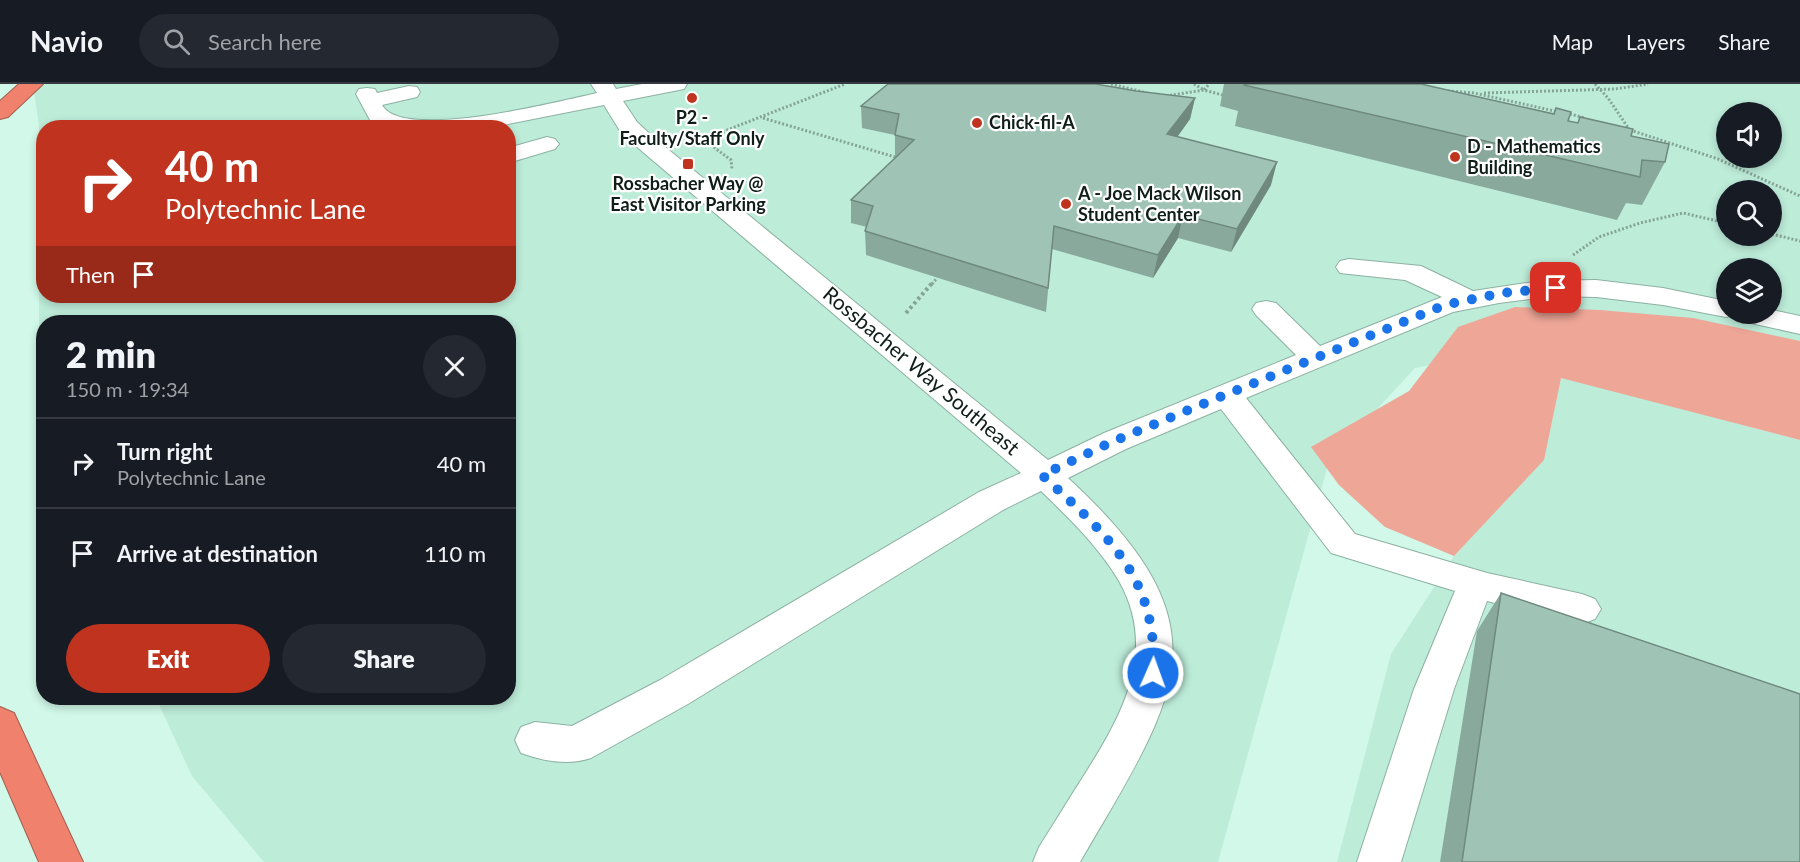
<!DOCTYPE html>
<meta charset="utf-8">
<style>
body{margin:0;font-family:Lato,sans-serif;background:#242831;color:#f1f3f6;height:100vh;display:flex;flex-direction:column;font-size:22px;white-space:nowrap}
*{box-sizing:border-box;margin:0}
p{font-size:20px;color:#9ea1a6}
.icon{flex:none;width:33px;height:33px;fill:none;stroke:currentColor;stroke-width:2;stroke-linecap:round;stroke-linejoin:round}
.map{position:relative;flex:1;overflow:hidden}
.panel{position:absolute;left:36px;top:231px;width:480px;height:390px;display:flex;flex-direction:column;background:#171b24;border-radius:24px;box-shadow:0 3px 9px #0003}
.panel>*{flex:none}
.top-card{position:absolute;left:36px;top:36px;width:480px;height:183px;border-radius:24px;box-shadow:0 3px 9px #0003;background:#c0341f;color:#fff;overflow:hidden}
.buttons{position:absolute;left:1716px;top:18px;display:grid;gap:12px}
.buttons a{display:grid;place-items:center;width:66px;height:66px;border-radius:50%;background:#171b24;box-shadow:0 3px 9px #0003;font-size:30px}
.pin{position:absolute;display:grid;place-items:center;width:51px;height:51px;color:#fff;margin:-26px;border-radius:12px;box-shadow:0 3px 9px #0006}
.me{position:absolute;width:66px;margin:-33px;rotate:2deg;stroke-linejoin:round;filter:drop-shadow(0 0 4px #0008)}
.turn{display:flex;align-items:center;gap:21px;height:126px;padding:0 30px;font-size:27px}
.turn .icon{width:78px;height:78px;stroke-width:2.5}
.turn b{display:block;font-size:42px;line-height:51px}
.then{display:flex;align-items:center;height:57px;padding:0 30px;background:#0003;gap:12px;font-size:22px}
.round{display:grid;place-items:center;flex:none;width:63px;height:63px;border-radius:32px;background:#242831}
.headline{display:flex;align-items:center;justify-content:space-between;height:102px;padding:0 30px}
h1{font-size:36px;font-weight:800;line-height:45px}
.button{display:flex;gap:12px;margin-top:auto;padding:12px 30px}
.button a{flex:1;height:69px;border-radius:36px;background:#c0341f;color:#fff;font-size:24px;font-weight:800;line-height:69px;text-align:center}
.button a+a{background:#242831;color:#f1f3f6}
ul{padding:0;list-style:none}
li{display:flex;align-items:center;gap:18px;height:90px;padding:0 30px;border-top:2px solid #363941}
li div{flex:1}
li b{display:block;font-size:22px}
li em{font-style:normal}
header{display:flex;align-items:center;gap:36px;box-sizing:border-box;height:84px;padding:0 30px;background:#171b24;border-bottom:2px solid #363941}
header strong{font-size:28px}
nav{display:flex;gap:33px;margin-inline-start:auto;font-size:21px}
.search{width:420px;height:54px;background:#242831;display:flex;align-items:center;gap:15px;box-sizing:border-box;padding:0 21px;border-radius:33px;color:#9ea1a6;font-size:22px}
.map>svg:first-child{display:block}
</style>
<header>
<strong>Navio</strong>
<div class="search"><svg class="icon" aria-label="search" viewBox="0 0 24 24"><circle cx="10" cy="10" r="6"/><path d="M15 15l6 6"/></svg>Search here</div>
<nav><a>Map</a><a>Layers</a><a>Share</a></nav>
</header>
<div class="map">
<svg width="1800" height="778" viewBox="0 0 1800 778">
<rect width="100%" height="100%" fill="#d1f8e8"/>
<g fill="#bdecd9" fill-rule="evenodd">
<path d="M33,0H1800V311L1537,261L1415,284L1329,377L1218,778H264L192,692L156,614H508V238H44L43,366L39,355V42ZM1726,28H1772V74H1726ZM44,44H508V212H44ZM1726,106H1772V152H1726ZM1726,184H1772V230H1726Z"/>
<polygon points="1561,293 1800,356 1800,778 1337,778 1391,570 1454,472 1543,376"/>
</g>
<polygon fill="#eea697" points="1515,223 1600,226 1693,234 1800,257 1800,356 1561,294 1544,376 1454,472 1385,443 1339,401 1311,363 1409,307 1458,243"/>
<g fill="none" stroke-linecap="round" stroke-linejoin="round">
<defs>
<g id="minor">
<path d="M591,0H613L616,5L642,0H687L684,5L623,17L637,38L653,53L1048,376L1104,349L1296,271L1256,231L1252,225L1256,219L1266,217L1276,219L1320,262L1442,213L1405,196L1340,189L1336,183L1340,177L1349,175L1421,182L1473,207L1540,197L1596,196L1663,204L1726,217V230H1772V226L1800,232V250L1737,236L1734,231L1726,233L1663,221L1596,213L1554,212L1499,219L1453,228L1246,314L1355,450L1487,489L1582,510L1595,515L1601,525L1595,535L1582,540L1487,517L1454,605L1401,778H1357L1414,605L1455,507L1331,469L1221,325L1126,365L1068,394C1232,545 1177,611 1080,778H1033L1039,763C1054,740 1068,716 1083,693C1121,633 1159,568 1119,497C1099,463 1069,434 1041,407L1003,426L688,620L591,674C568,682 543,677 521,669L515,656L521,643L535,638L572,642L660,596L979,408L1021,389L637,63L620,47L604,21L488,44H385L370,36L356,10L359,5L367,4L375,5L377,9L409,2L417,3L420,8L417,13L382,21C402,58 560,17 597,9Z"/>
<polygon points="547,53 555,55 559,60 555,65 508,79 508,64"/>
</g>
<g id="highway">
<polygon points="19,0 43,0 8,33 0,35 0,17"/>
<polygon points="0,623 14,629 83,778 39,778 0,688"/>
</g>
</defs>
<use href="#minor" stroke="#8cb1a2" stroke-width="2"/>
<use href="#highway" stroke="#a15e50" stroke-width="2"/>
<g stroke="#86a397" stroke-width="3" stroke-dasharray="2 2" stroke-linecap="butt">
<polyline points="1111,0 1147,9"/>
<polyline points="1194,0 1204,6 1209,0"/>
<polyline points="1595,0 1608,14 1629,45"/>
<polyline points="1448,7 1474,9 1559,28"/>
<polyline points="1484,9 1615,5 1648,0"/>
<polyline points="1166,12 1204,6 1226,12"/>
<polyline points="1566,29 1585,34"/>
<polyline points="763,34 895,73"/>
<polyline points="1630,46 1718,75 1800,112"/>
<polyline points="704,55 845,0"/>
<polyline points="704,56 731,76 732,85"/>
<polyline points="1772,150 1800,157"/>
<polyline points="1573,171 1599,153 1640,139 1683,129 1726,139"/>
<polyline points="932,200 937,194"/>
</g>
<polyline stroke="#86a397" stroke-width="4" stroke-dasharray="3 3" stroke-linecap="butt" points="906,229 933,198"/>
<use href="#minor" fill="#fff" fill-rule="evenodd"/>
<use href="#highway" fill="#ef816d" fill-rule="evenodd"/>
</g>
<g fill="#89a99c">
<polygon points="1224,0 1421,0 1553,30 1556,24 1568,37 1577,39 1580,33 1631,52 1665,78 1642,121 1626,119 1617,136 1235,42 1238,27 1220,22"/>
<polygon points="1136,7 1195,14 1190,35 1177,53 1271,101 1231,168 1178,154 1153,194 1052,165 1046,228 866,171 865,147 867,143 851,139 851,116 896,74 895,73 895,51 862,44 861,22"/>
<polygon points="1501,509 1800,778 1440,778 1477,547"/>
</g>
<g fill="#6f897f">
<polygon points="1195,14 1190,35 1163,73 1167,50"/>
<polygon points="1277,78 1271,101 1231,168 1237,145"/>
<polygon points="1183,131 1178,154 1153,194 1158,171"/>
</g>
<g fill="#9fc4b5" stroke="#6f897f" stroke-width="1.5">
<polygon points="888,0 1096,0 1136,7 1195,14 1167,50 1277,78 1237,145 1183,131 1158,171 1054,142 1048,204 865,147 873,122 851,116 914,56 895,51 899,30 861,22"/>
<polygon points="1245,0 1421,0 1554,30 1556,24 1571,28 1568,37 1578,39 1580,33 1633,45 1631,52 1669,60 1665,78 1642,76 1640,93 1244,1"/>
<polygon points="1501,509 1800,610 1800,778 1462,778"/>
</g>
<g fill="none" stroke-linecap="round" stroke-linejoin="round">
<path stroke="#1a73e8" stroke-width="10" stroke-dasharray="0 18" d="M1153,589C1159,494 1106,450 1042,391L1114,357L1203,320L1445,221L1502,209L1556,204"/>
</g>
<g fill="#c0341f" stroke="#fff" stroke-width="2">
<circle cx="692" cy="14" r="6"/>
<circle cx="977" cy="39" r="6"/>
<circle cx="1455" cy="73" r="6"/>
<rect x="682" y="74" width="12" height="12" rx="3"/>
<circle cx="1066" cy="120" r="6"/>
</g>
<g text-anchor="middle" stroke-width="4.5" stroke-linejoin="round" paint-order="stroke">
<g font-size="18" font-weight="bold" fill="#101e19" stroke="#fff" text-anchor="start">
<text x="692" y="40" text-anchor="middle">P2 -<tspan x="692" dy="21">Faculty/Staff Only</tspan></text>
<text x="989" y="45">Chick-fil-A</text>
<text x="1467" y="69">D - Mathematics<tspan x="1467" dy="21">Building</tspan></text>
<text x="688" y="106" text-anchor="middle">Rossbacher Way @<tspan x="688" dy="21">East Visitor Parking</tspan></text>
<text x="1078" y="116">A - Joe Mack Wilson<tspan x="1078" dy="21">Student Center</tspan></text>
</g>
<g font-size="21" fill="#101e19" stroke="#fff">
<text transform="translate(921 287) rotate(40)" y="7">Rossbacher Way Southeast</text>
</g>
</g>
</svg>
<div class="buttons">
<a><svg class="icon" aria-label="sound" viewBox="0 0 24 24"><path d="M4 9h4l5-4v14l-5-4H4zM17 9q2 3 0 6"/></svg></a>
<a><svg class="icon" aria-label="search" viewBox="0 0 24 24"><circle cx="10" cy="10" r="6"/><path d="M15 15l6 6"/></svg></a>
<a><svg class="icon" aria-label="layers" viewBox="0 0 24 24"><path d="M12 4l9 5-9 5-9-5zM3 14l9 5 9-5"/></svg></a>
</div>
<div class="pin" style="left:1556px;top:204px;background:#d93025"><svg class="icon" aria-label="arrive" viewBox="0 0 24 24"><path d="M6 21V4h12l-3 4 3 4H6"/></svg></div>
<svg class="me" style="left:1153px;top:589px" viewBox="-20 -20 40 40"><circle r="17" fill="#1a73e8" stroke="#fff" stroke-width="3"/><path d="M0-11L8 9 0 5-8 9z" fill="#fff"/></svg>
<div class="top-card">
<div class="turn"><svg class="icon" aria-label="right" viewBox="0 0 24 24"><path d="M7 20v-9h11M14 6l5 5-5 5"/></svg><div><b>40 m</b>Polytechnic Lane</div></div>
<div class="then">Then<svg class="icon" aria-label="arrive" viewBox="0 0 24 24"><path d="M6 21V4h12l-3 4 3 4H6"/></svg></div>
</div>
<section class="panel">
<div class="headline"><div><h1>2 min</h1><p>150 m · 19:34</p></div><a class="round"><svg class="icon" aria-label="close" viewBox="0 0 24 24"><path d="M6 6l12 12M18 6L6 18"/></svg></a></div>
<ul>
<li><svg class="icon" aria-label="right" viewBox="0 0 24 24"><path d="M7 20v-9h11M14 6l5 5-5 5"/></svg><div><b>Turn right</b><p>Polytechnic Lane</p></div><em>40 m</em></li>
<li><svg class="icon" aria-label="arrive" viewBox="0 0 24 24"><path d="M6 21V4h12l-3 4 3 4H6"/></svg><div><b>Arrive at destination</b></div><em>110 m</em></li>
</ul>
<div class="button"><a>Exit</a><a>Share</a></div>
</section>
</div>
